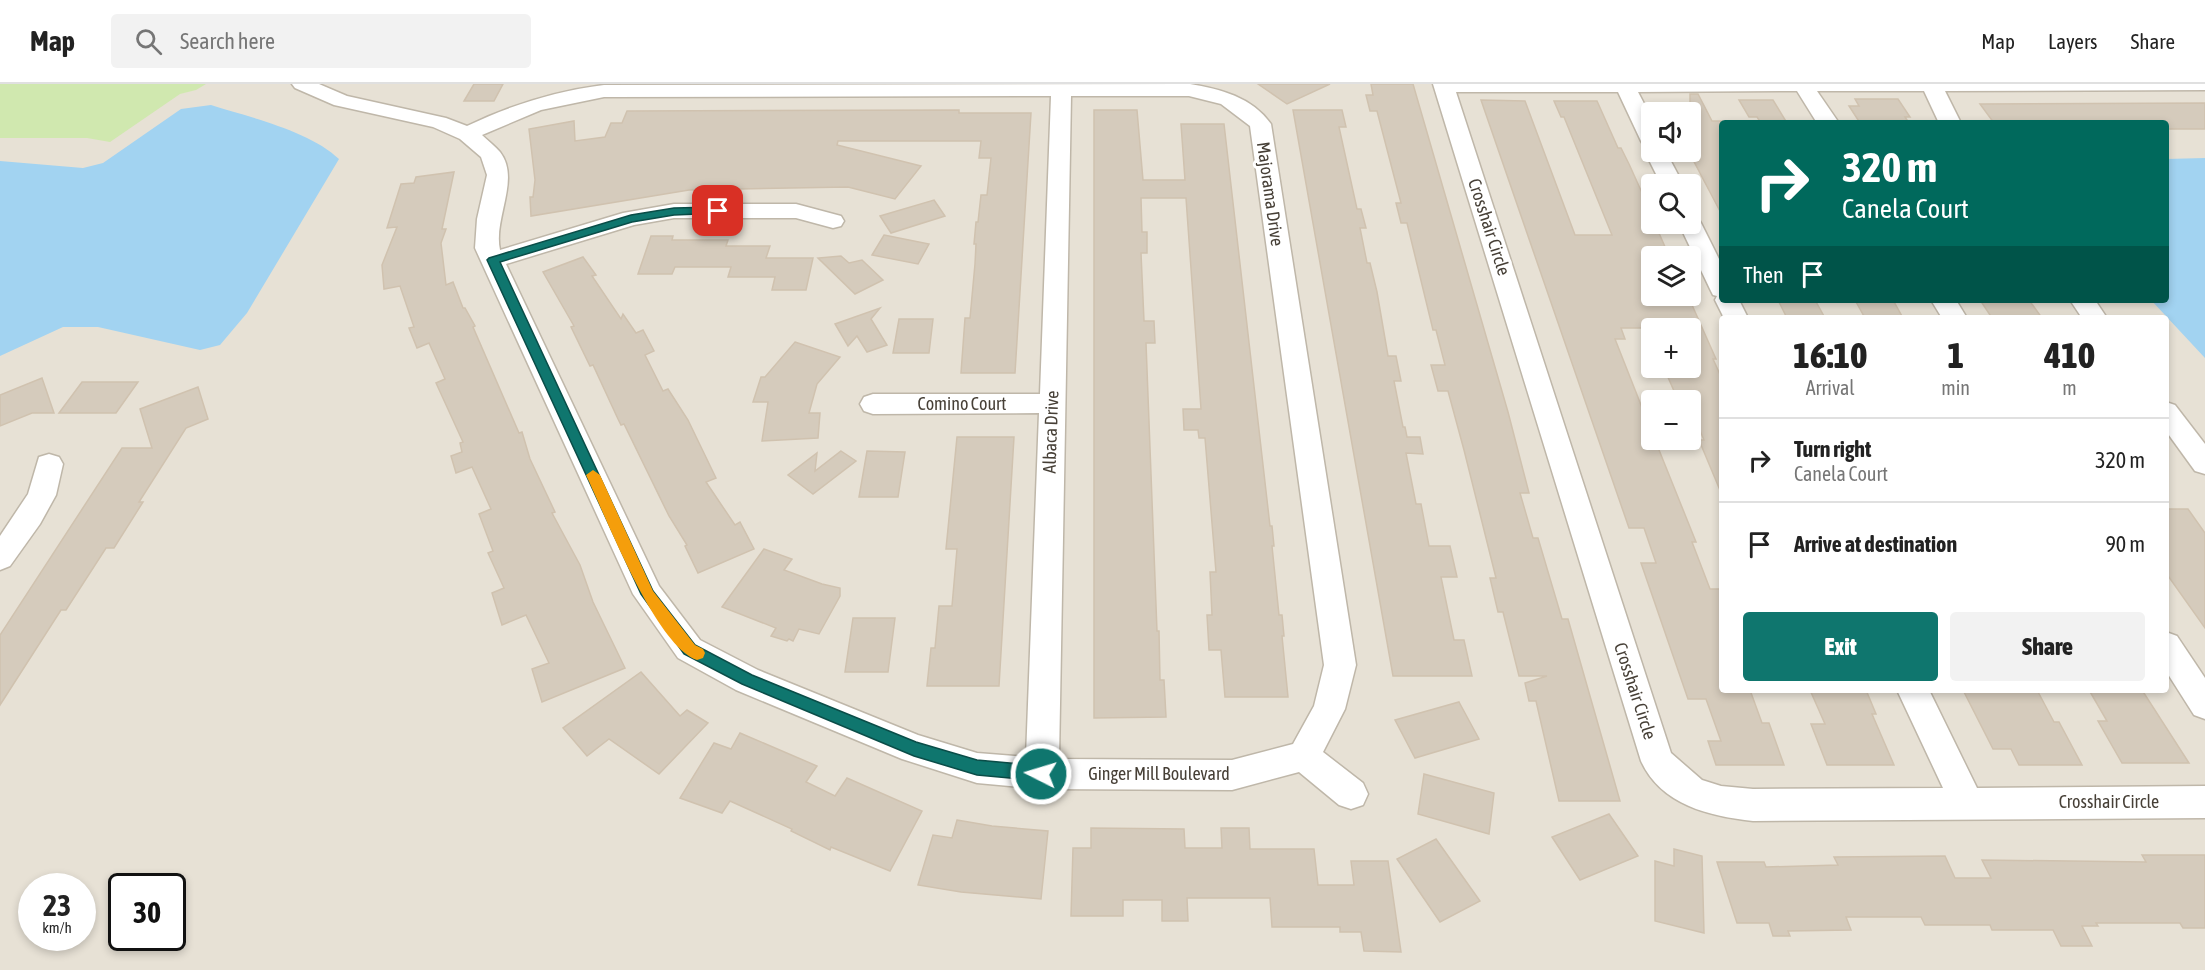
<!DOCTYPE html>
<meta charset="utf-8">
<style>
body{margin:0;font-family:"Asap Condensed",sans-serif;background:#f2f2f2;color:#222;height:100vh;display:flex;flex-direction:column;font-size:22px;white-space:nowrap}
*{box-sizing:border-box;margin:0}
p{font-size:20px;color:#767676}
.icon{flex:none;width:33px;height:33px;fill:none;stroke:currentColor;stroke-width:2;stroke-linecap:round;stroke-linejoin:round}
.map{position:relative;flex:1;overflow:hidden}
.side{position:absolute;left:1719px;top:231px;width:450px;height:378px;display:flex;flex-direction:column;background:#fff;border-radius:6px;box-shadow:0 3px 9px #0003}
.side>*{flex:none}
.guide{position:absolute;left:1719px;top:36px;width:450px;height:183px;border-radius:6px;box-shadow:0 3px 9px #0003;background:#00695c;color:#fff;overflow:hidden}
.tools{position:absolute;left:1641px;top:18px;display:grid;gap:12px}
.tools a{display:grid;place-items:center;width:60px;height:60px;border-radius:6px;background:#fff;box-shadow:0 3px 9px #0003;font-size:30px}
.speed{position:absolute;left:18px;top:789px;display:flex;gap:12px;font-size:30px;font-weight:700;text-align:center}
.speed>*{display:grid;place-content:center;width:78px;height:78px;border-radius:50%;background:#fff;box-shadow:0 3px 9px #0003;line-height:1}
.speed small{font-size:15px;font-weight:400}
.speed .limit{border:3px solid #111;border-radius:9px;background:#fff;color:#111}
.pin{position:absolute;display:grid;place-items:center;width:51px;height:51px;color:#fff;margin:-26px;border-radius:12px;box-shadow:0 3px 9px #0006}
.me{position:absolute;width:66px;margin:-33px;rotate:275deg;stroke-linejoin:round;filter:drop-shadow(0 0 4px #0008)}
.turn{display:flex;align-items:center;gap:21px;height:126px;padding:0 24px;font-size:27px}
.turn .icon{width:78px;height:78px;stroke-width:2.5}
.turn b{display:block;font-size:42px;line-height:51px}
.then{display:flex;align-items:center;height:57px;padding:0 24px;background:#0003;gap:12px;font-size:22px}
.eta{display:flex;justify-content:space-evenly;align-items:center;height:102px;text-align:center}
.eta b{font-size:36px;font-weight:800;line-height:42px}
.action{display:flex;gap:12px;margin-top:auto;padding:12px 24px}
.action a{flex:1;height:69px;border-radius:6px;background:#0f766e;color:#fff;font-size:24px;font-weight:800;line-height:69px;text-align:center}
.action a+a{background:#f2f2f2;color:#222}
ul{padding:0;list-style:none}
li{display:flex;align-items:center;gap:18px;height:84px;padding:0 24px;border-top:2px solid #e0e0e0}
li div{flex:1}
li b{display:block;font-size:22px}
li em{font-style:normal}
header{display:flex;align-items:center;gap:36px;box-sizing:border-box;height:84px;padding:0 30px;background:#fff;border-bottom:2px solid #e0e0e0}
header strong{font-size:28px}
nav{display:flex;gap:33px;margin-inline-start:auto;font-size:21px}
.search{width:420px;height:54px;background:#f2f2f2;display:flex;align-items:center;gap:15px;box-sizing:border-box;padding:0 21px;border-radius:6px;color:#767676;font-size:22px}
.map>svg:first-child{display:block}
</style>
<header>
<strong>Map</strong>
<div class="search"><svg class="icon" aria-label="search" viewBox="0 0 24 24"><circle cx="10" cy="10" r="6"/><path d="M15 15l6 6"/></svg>Search here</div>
<nav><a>Map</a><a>Layers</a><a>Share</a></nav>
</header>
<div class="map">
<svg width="2205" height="886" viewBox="0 0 2205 886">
<rect width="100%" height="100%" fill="#f3efe7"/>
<path fill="#e7e1d5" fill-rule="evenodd" d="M0,0H2205V886H0ZM1652,28H1690V68H1652ZM1722,39H2166V216H1722ZM1652,100H1690V140H1652ZM1652,172H1690V212H1652ZM1722,234H2166V606H1722ZM1652,244H1690V284H1652ZM1652,316H1690V356H1652ZM32,802H82V854H32ZM122,802H172V854H122Z"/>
<polygon fill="#d0e8af" points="0,0 206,0 196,6 180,10 110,58 87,54 0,54"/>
<g fill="#a2d3f1">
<path d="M211,21C249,33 310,47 339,75L247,229L220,261L200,266L98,243H63L0,272V77L83,84L103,79L181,25Z"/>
<polygon points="2205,74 2205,274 2151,216 2166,216 2166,75"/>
</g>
<g fill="#d5cbbc" stroke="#d0c2af" stroke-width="1.5">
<polygon points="474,0 503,0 494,17 464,17"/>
<polygon points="1258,0 1330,0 1287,20"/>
<polygon points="1371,0 1413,0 1508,328 1529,409 1520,409 1533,454 1538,454 1562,535 1568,535 1620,717 1559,717 1536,617 1529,617 1525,599 1547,592 1519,592 1503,528 1498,528 1490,494 1496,494 1464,366 1448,307 1438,307 1431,281 1445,281 1436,246 1433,246 1407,139 1401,139 1396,119 1401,119 1377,27 1370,27 1366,11 1373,11"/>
<polygon points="1690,10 1698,10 1712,37 1722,37 1722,131 1690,70"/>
<polygon points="1855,15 1898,15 1910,33 1905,33 1909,39 1860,39 1849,22 1859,22"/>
<polygon points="1481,16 1525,17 1575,151 1612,151 1564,33 1561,33 1554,17 1597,17 1618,64 1621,64 1629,80 1652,131 1652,140 1655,140 1669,172 1652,172 1652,212 1688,212 1716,275 1713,275 1722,295 1722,411 1699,356 1704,356 1690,323 1690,316 1678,316 1667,291 1671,291 1668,284 1690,284 1690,244 1621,244 1625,255 1615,255 1652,349 1652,356 1655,356 1696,458 1692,458 1710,505 1722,505 1722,606 1750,606 1762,639 1769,639 1784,681 1716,681 1708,657 1721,657 1706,615 1688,615 1641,479 1656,479 1644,444 1629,444"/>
<polygon points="1739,16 1773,16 1787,39 1761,39 1757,33 1749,33"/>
<polygon points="2205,19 2205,45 2166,45 2166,39 1994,39 1980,20"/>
<polygon points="959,26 959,29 1031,29 1015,289 961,289 965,234 970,234 975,180 976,160 974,160 976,138 978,138 981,111 987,111 991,74 979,74 981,57 838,57 837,61 921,82 895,115 848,103 689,106 531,132 530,113 533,113 535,96 529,45 574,37 575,57 605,53 611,39 622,39 627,27"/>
<polygon points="1094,26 1137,26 1143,96 1185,96 1181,40 1224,40 1270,442 1272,442 1274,462 1272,462 1279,531 1282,531 1284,552 1282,552 1288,613 1225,613 1221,566 1209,566 1207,531 1212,531 1210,488 1216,488 1205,354 1199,354 1198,346 1184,346 1183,325 1201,325 1186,114 1141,114 1142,148 1147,148 1147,169 1141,169 1144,237 1154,237 1155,259 1146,259 1157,547 1159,547 1160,596 1164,596 1166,633 1094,634"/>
<polygon points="1293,26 1342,26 1346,43 1339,43 1357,125 1361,125 1366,144 1360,144 1367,179 1370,179 1377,208 1388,272 1396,272 1401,297 1394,297 1403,343 1405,343 1407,353 1420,353 1423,370 1406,369 1416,420 1421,420 1429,462 1450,462 1457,493 1441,493 1454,556 1464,556 1472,592 1393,592"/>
<polygon points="454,88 442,145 446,145 441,159 446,201 453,198 463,224 465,224 475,242 473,243 519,349 522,348 530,375 555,428 552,429 580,481 593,518 625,584 542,618 532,585 549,579 526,531 502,541 492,509 504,504 488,469 493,467 479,430 491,425 472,383 456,389 451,372 462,368 460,359 463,358 436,299 445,295 429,259 417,264 409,244 414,243 400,202 384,205 382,181 397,143 387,144 401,100 414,99 416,93"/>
<polygon points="934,116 945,132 891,149 880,132"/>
<polygon points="884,151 929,160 918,180 872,171"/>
<polygon points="651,152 673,152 672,156 728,156 726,162 770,162 766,174 813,174 806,206 772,206 775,193 728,193 731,183 675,183 672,190 638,190"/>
<polygon points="841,172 849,179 862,176 883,196 855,210 818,174"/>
<polygon points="583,173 596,191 592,192 621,235 623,230 636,249 643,246 654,267 645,271 663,307 668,305 688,336 716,394 706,398 735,441 740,438 754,465 698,489 685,462 687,461 669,432 624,340 621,341 618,335 593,281 590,282 571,243 574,242 543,188"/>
<polygon points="1778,216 1815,216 1825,234 1787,234"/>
<polygon points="1855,216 1893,216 1903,234 1865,234"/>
<polygon points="1980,216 2029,216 2042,234 1992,234"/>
<polygon points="880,224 871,235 887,261 867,268 857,252 848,262 835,240"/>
<polygon points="899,235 933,235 929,269 893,269"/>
<polygon points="795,258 840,273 817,300 809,329 820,329 818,354 762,357 768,318 753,318 761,293 765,293"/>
<polygon points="42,294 54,329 32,329 0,342 0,311"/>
<polygon points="82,298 138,298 116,329 59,329"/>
<polygon points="198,303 208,335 186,344 139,418 143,418 114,464 106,464 66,526 61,526 0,621 0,551 122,364 152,364 140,325"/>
<polygon points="957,353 1014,353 999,602 927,602 931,564 935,564 939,522 952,522 957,465 946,465"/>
<polygon points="841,367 856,377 813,410 788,391 817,369 815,387"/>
<polygon points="867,367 905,368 898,413 859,413"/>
<polygon points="2166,425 2188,425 2205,449 2205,544 2166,489"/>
<polygon points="764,465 792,475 784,486 822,500 840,504 840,512 819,550 799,545 793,557 789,555 787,557 771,552 776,544 722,523"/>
<polygon points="853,534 895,534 888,588 845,588"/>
<polygon points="641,588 680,632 687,626 708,639 659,690 609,655 587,672 563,644"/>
<polygon points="1810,606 1866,606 1876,630 1872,630 1894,681 1827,681 1811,640 1825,640"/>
<polygon points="1963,606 2037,606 2054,638 2059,638 2082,681 2019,681 2011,665 1993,665"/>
<polygon points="2089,606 2142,606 2189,679 2122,679 2098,637 2107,637"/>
<polygon points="1459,618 1479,655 1415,674 1395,636"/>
<polygon points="740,649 817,682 806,698 835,712 847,694 922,727 890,787 831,763 830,766 791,747 792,745 730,717 722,729 680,714 714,659 731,665"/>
<polygon points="1424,690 1494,709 1489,750 1418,730"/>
<polygon points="1609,730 1638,772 1580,796 1552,753"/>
<polygon points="957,736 992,742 1048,747 1041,815 961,808 918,801 933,751 952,754"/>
<polygon points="1091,744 1184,745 1185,764 1222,764 1221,744 1249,744 1250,765 1314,765 1318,801 1354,801 1351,777 1388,777 1401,868 1364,867 1361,848 1340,848 1340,843 1272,843 1270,814 1187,814 1188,837 1162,837 1162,816 1123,816 1123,832 1071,832 1073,764 1091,764"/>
<polygon points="1436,755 1480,817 1440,838 1397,775"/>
<polygon points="1674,765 1702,772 1704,849 1655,837 1655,777 1674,782"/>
<polygon points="2142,771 2205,771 2205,844 2183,844 2180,839 2096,839 2098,842 2082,842 2092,862 2061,862 2053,846 1992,846 1990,841 1925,841 1921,833 1846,833 1851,846 1788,847 1790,852 1773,852 1769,839 1737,839 1717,778 1764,778 1766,783 1838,781 1834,773 1945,772 1955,794 1991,794 1982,776 2146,778"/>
</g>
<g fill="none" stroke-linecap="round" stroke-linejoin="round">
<defs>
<g id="minor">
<path d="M292,0H319L347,12L446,34L467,42C511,21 556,7 604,1L1190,0C1220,5 1252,13 1271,40L1356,581L1345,625L1323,668L1363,699L1368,710L1363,721L1351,725L1339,721L1299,688L1232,706L1042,705L977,699L902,675L736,606L678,574L633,510L475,164L477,135L487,91L481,73L460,55L433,43L334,21L295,4ZM1051,12L1040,310H873L864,313L860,320L864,327L873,330L1039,329L1026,673L977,669L918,651L758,586L700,556L659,502L506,180L634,141L674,134H796L833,144L841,142L844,137L841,132L796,120H674L623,129L500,166C493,135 521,95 500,68C495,62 488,57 482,51L541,26L604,13ZM1071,12H1189L1221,20L1250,42L1324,581L1314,622L1293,660L1232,676L1059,675Z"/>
<path d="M1433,0H2205V6L1945,7L1961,39H1939L1924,7H1817L1839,39H1817L1797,7L1638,8L1652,35V68H1666L1683,100H1661L1645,68L1650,63L1644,62L1641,57L1618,8H1456L1671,669L1702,696L1721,702L1753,705L1943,704L1897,606H1929L1977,704L2205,702V734L1753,737C1709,732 1661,721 1641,677Z"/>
<polygon points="1690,132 1698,134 1701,139 1722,181 1722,216 1739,216 1748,234 1724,234 1715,216 1717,212 1713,211 1710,205 1679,140 1690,140"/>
<polygon points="1931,216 1956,216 1967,234 1942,234"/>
<polygon points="2070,216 2095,216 2107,234 2082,234"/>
<polygon points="2166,318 2175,321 2205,360 2205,390 2195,387 2166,347"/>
<polygon points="49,370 59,373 63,380 56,411 40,440 10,482 0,486 0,452 28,410 39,373"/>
<polygon points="2166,548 2177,552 2205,594 2205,635 2194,631 2166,587"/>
</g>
</defs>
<use href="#minor" stroke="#bfb7a9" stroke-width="3"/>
<use href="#minor" fill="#fff" fill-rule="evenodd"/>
</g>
<polygon fill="#0f766e" stroke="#0a4d48" stroke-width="1.5" points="718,123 724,127 722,129 674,131 632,138 500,178 653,507 695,561 752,591 916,658 977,676 1041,682 1047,684 1049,690 1047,695 1041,697 977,691 914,672 742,600 684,570 641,510 487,176 489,174 631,131 674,124"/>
<path fill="#f59e0b" d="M593,386L600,391L653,507L695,561L703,565L705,569L703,574L697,576C655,561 606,433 586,391Z"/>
<g text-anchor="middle" stroke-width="6" stroke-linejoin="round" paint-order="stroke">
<g font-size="18" fill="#463f36" stroke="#fff">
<text transform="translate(1270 110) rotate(82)" y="6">Majorama Drive</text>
<text transform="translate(1489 143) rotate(72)" y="6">Crosshair Circle</text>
<text x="962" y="326">Comino Court</text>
<text transform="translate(1051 348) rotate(-88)" y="6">Albaca Drive</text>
<text transform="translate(1635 607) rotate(72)" y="6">Crosshair Circle</text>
<text x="1159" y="696">Ginger Mill Boulevard</text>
<text x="2109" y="724">Crosshair Circle</text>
</g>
</g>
</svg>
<div class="tools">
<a><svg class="icon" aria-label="sound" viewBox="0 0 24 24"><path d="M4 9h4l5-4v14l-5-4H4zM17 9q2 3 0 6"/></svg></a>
<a><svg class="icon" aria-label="search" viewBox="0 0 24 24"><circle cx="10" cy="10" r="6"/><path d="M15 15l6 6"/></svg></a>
<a><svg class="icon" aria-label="layers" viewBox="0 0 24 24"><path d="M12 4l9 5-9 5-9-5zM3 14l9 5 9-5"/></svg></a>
<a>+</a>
<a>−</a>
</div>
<div class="speed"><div>23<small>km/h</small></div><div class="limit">30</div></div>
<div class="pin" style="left:718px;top:127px;background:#d93025"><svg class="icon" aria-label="arrive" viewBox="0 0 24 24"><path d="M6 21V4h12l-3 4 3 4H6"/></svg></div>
<svg class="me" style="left:1041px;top:690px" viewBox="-20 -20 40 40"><circle r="17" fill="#0f766e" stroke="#fff" stroke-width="3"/><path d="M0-11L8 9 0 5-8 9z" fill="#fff"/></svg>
<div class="guide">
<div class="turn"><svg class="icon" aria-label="right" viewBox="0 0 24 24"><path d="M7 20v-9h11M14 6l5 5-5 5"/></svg><div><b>320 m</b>Canela Court</div></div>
<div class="then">Then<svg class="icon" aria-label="arrive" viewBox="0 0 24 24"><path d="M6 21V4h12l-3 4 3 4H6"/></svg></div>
</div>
<section class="side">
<div class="eta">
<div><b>16:10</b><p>Arrival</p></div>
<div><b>1</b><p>min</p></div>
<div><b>410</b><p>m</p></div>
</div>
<ul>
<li><svg class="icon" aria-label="right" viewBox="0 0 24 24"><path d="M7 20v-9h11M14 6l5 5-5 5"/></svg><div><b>Turn right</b><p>Canela Court</p></div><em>320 m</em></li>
<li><svg class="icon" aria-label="arrive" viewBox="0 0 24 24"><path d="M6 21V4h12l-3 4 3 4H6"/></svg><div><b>Arrive at destination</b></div><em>90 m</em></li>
</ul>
<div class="action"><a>Exit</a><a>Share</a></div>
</section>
</div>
